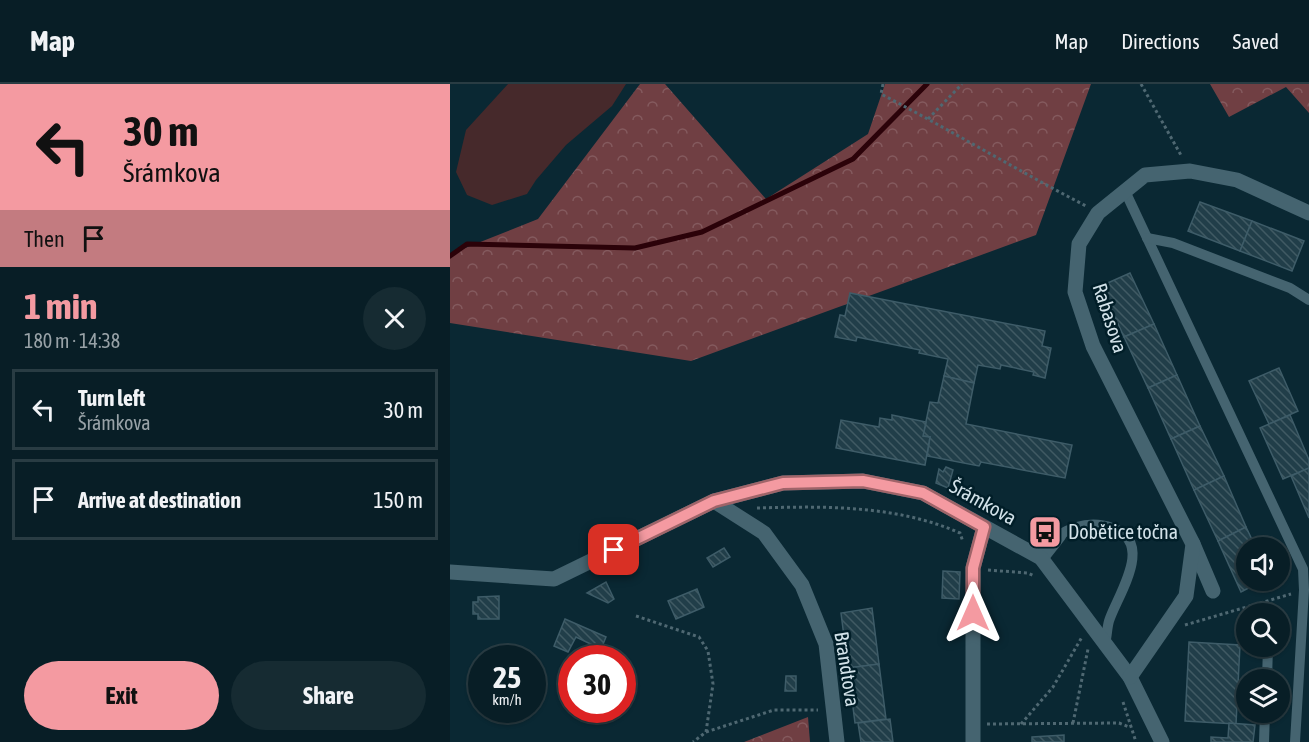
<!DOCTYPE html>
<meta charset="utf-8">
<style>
body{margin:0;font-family:"Asap Condensed",sans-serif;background:#162b32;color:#f1f3f6;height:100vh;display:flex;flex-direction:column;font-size:22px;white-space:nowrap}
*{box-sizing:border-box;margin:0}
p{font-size:20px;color:#98a2a7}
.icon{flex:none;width:33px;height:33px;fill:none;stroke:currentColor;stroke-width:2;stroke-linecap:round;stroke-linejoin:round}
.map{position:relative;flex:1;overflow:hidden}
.panel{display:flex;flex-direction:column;background:#081e26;width:450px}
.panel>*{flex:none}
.guide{background:#f49aa1;color:#111;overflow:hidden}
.fabs{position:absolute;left:786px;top:453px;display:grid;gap:12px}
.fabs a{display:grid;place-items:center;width:54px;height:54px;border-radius:50%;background:#081e26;box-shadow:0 2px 4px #0004,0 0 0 2px #293c43;font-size:30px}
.speed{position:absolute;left:18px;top:561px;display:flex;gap:12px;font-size:30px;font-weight:700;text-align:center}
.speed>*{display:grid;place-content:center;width:78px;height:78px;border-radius:50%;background:#081e26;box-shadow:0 2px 4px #0004,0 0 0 2px #293c43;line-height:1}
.speed small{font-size:15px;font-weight:400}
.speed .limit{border:9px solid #d22;background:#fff;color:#111}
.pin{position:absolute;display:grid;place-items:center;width:51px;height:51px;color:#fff;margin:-26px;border-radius:12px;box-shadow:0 3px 9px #0006}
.me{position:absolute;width:66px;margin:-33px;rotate:0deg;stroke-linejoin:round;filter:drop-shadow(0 0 4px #0008)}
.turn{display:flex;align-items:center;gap:21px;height:126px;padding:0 24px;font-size:27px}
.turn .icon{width:78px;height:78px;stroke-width:2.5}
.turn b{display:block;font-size:42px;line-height:51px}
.then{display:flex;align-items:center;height:57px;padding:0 24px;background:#0003;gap:12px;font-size:22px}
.round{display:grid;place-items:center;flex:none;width:63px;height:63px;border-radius:32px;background:#162b32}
.summary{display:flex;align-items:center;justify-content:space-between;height:102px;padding:0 24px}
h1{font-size:36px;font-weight:700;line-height:45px;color:#f49aa1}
.primary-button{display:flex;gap:12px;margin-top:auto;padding:12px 24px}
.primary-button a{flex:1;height:69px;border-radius:36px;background:#f49aa1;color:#111;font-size:24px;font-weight:700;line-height:69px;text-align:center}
.primary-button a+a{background:#162b32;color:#f1f3f6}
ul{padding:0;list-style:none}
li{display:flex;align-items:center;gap:18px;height:81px;margin:0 12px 9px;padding:0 12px;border:3px solid #293c43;border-radius:0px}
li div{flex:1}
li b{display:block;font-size:22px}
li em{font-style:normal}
header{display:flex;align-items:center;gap:36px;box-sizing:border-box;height:84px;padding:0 30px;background:#081e26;border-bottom:2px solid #293c43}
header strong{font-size:28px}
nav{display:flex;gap:33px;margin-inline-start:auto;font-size:21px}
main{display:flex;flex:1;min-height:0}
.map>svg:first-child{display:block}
</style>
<header>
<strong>Map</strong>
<nav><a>Map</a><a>Directions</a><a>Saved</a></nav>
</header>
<main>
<section class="panel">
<div class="guide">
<div class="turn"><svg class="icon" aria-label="left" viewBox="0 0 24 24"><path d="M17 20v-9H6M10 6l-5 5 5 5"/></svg><div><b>30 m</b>Šrámkova</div></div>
<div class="then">Then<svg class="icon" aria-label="arrive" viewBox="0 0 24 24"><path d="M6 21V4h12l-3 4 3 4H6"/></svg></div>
</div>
<div class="summary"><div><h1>1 min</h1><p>180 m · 14:38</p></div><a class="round"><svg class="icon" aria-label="close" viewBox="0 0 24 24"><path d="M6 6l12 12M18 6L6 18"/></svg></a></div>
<ul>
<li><svg class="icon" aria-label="left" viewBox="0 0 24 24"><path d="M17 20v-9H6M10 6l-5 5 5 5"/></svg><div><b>Turn left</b><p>Šrámkova</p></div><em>30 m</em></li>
<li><svg class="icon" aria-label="arrive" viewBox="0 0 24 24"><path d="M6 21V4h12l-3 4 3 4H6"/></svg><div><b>Arrive at destination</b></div><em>150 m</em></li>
</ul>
<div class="primary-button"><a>Exit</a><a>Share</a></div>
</section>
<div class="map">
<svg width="859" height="658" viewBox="0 0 859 658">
<defs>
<pattern id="forest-crowns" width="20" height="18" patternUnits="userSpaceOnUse" patternTransform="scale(1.5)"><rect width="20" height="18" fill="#703f43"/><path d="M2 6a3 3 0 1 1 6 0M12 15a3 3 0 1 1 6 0" fill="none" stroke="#845a5e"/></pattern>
<pattern id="building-back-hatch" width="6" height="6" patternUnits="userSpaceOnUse" patternTransform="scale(1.5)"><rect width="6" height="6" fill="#213e49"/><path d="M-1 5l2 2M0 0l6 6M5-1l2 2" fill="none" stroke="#405a63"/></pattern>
</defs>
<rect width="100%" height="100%" fill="#0a2833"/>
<polygon fill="#46292b" points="58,0 176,0 162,22 116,61 86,96 77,110 42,121 17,111 6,88 16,46"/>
<g fill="url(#forest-crowns)">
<polygon points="190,0 215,0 316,115 418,50 435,0 641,0 586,151 241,277 0,239 0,170 88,135"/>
<polygon points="760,0 859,0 859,29 836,3 779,33"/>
<polygon points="358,633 360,658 294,658"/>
</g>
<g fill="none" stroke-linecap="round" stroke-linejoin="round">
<polyline stroke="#2b0209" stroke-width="5" points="0,172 17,160 185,164 252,148 403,75 477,0"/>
</g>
<g fill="url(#building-back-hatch)" stroke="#3e5c68" stroke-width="1.5">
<polygon points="750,118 802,137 790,167 738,147"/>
<polygon points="802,137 854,157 842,187 790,167"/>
<polygon points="680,189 704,240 674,253 651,202"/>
<polygon points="400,209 595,247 592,262 601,264 595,294 583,291 584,288 551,281 550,285 528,281 524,299 494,292 498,275 469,269 470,266 407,253 406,257 385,253 390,231 395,232"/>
<polygon points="704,240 727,291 698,304 674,253"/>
<polygon points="829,284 848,327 819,340 799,297"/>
<polygon points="727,291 750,342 721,355 698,304"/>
<polygon points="494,292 524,299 516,340 622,361 615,394 531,378 529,382 477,372 480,353 473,352 480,318 488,319"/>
<polygon points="442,331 476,338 473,352 480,353 475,381 386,364 391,336 429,343 430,334 442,336"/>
<polygon points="840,331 859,376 859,384 833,395 810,344"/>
<polygon points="750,342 774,392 744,406 721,355"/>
<polygon points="496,383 503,386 498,404 486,399 489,385 493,388"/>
<polygon points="859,384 859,434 841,392"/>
<polygon points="774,392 796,443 768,457 744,406"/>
<polygon points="796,443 806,464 796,464 796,496 814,496 791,508 768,457"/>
<polygon points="274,464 280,473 263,483 257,474"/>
<polygon points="493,487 510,488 509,515 492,514"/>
<polygon points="156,498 164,515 158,519 137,509"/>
<polygon points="247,505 254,523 226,535 218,517"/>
<polygon points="49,512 49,535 28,535 28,530 23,530 23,518 28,518 28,513"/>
<polygon points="422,524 429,580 398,584 391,529"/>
<polygon points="115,535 156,553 151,565 126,553 118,568 104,562"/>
<polygon points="739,558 790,561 786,640 735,637"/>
<polygon points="429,580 436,635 405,639 398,584"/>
<polygon points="336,592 346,592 346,607 335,607"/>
<polygon points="440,635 443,658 411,658 408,639"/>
<polygon points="779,639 805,641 803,658 761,658 761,653 778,654"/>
<polygon points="614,651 614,658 582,658 582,653"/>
</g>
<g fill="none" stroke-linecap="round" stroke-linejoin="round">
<g stroke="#4f6872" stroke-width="3" stroke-dasharray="3 3" stroke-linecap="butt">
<path d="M433,0L431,10C500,46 567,86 636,122"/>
<polyline points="691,0 732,73"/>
<polyline points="478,35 512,0"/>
<path d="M307,424C376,422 446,421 510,449L513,458"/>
<polyline points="538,486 578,489 584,492"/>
<polyline points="186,532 249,553 258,567 263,600 256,648 243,658"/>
<polyline points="735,541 841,510"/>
<polyline points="673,618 686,658"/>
<polyline points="623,639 638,565"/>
<polyline points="537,640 669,639 679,643"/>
<polyline points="571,640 603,603 632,553"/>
<polyline points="256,648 324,626 368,626"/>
</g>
<g stroke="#456470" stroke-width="10">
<polyline points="675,107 853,485 854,506 845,658"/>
<polyline points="697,154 723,159 840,204 859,216"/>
<path d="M609,451C626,441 643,437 662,444C706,458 667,512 659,537C657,544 657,552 655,560"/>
<polyline points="817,596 818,562"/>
<polyline points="814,658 815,628"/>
</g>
<g stroke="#456470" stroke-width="15">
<polyline points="264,417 314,449 352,501 376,560 387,658"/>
<polyline points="743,460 763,507"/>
<polyline points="591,474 609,451"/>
<polyline points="0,488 104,495 264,417 333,399 413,397 473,409 591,474 680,593 712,658"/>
<polyline points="680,593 736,512 743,460 643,262 625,208 629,160 648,129 695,91 740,87 787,96 859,129"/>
<polyline points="523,658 523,484 534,443"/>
</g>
</g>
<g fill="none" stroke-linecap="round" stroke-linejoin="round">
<defs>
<polyline id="route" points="164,466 264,417 333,399 413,397 473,409 534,443 523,484 523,529"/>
</defs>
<use href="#route" stroke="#9f6469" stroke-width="15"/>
<use href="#route" stroke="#f49aa1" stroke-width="10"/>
</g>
<defs>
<symbol id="bus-square" viewBox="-11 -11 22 22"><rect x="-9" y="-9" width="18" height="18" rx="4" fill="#f49aa1" stroke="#011e28"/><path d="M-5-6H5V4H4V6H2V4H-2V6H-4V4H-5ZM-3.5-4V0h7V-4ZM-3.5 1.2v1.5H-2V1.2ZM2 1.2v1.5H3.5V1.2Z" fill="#111"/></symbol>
</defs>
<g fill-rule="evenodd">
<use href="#bus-square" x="576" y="429" width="38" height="38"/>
</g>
<g text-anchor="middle" stroke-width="5" stroke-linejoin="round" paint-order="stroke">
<g font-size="20" fill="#d2e2e9" stroke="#011e28">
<text transform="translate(660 234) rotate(72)" y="7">Rabasova</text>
<text transform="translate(533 418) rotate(29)" y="7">Šrámkova</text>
<text transform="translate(397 585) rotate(81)" y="7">Brandtova</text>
</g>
<g font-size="20" fill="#d2e2e9" stroke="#011e28" text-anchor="start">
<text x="618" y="455">Dobětice točna</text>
</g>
</g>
</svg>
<div class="fabs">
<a><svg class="icon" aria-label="sound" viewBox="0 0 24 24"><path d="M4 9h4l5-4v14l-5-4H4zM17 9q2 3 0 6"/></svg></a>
<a><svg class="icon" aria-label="search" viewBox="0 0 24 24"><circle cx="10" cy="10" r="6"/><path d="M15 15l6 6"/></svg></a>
<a><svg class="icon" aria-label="layers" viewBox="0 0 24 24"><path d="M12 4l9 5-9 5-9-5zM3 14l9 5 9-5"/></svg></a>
</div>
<div class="speed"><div>25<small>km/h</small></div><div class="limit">30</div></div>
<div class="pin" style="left:164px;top:466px;background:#d93025"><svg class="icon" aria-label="arrive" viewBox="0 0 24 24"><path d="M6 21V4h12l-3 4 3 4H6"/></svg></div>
<svg class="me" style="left:523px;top:529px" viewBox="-20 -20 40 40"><path d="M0-17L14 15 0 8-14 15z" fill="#f49aa1" stroke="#fff" stroke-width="4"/></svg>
</div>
</main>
